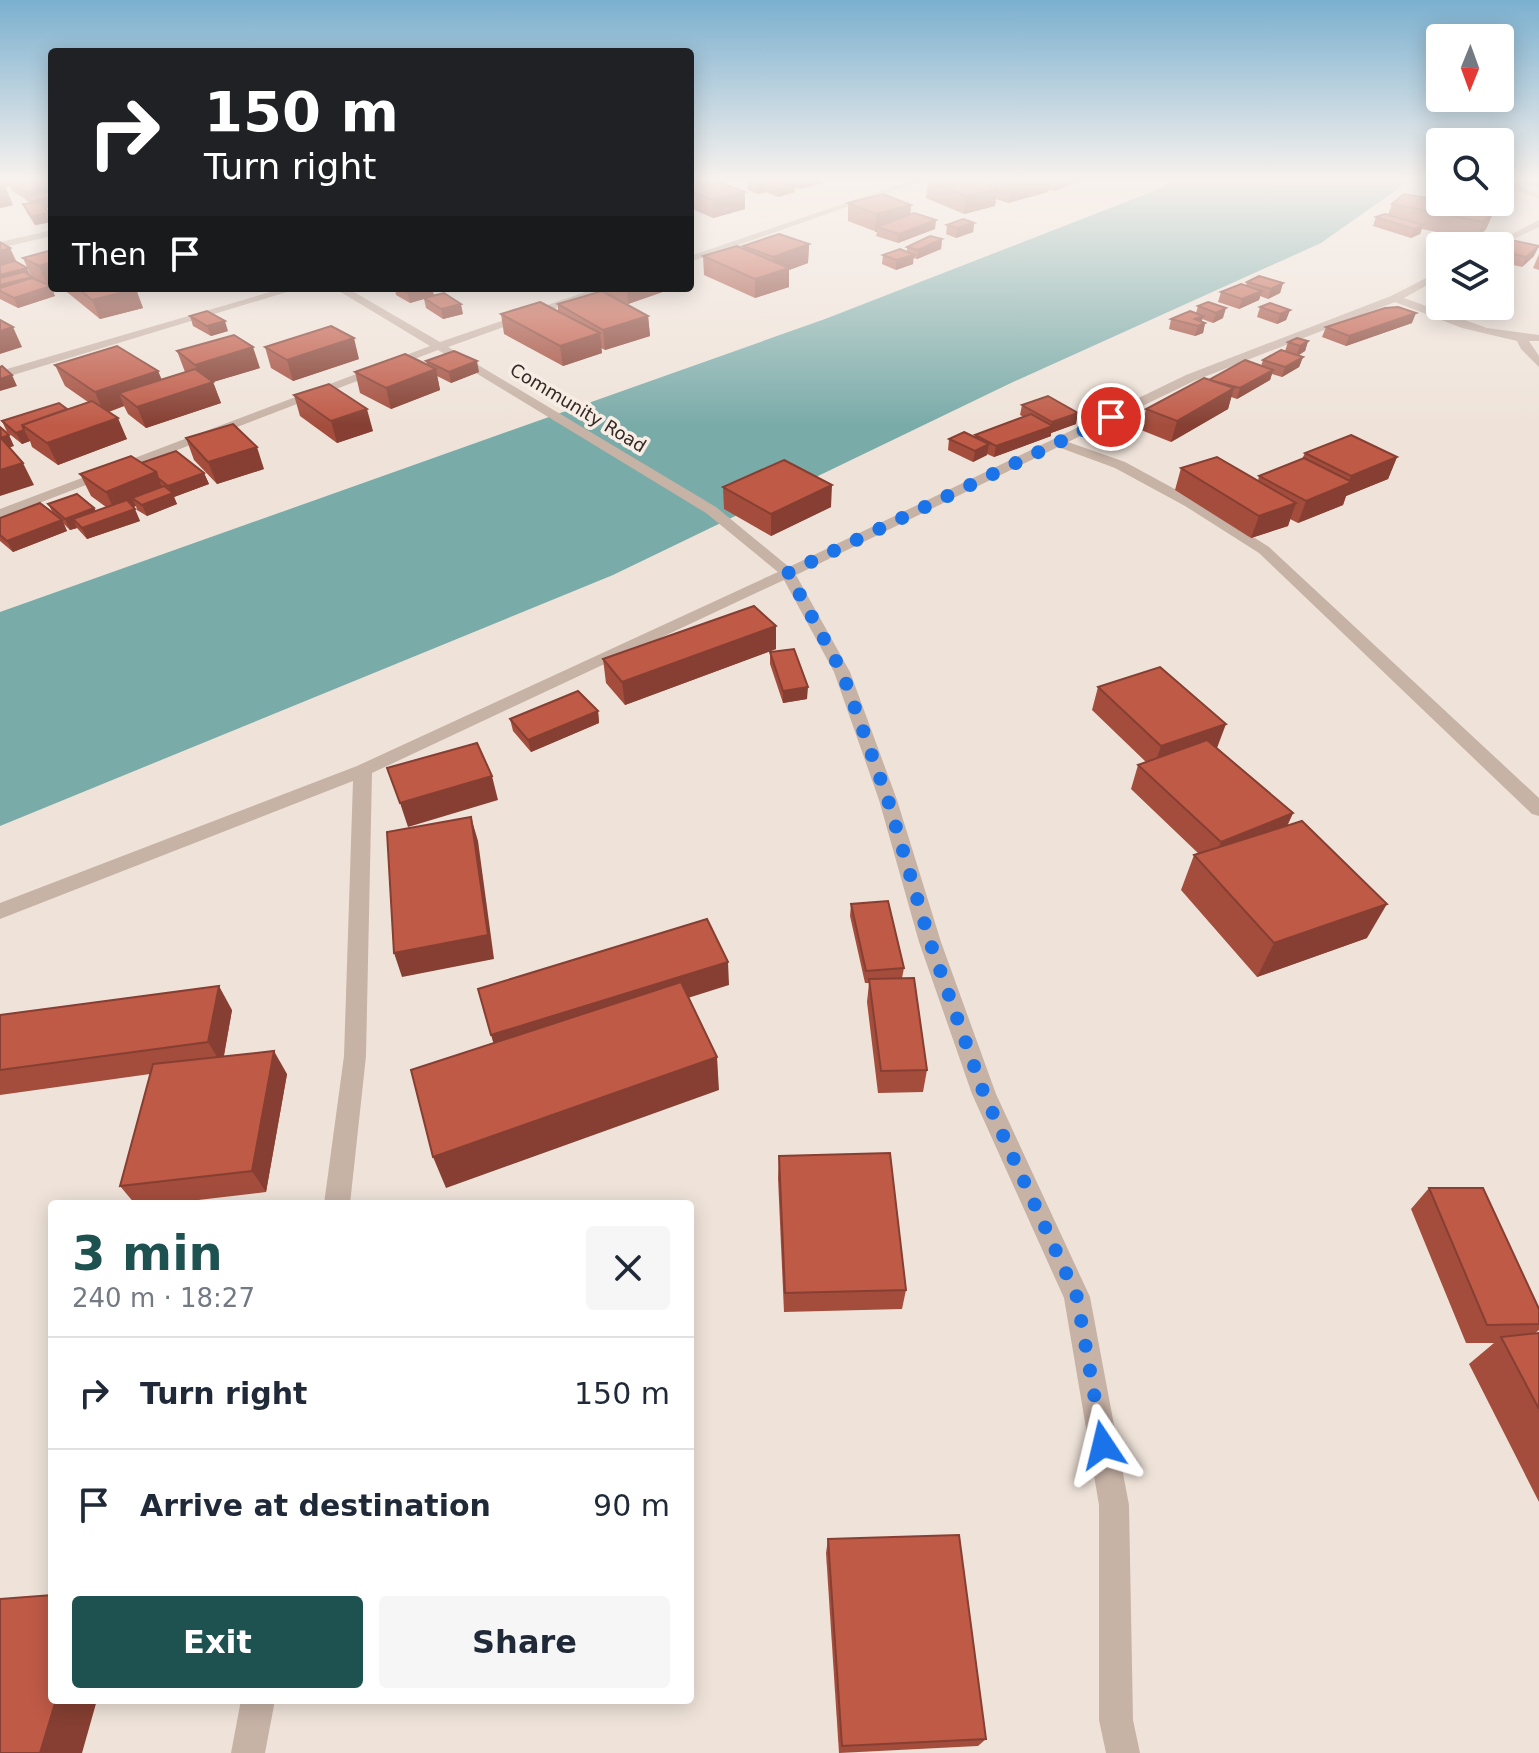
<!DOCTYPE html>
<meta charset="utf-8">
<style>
body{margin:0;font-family:"DejaVu Sans",sans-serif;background:#f6f6f7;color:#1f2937;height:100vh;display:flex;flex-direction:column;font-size:30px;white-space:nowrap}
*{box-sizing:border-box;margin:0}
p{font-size:26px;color:#747a83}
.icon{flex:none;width:44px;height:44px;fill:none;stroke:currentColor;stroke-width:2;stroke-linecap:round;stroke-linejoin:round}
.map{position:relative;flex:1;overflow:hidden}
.side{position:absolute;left:48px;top:1200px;width:646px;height:504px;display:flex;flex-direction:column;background:#fff;border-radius:8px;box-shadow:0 4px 20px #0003}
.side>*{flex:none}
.top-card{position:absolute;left:48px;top:48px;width:646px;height:244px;border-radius:8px;box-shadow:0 4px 20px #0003;background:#202124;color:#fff;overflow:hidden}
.needle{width:52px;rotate:181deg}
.controls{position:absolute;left:1426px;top:24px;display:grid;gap:16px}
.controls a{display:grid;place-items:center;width:88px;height:88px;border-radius:8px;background:#fff;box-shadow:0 4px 20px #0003;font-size:40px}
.pin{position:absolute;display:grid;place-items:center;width:68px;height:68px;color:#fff;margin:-34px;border:4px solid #fff;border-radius:50%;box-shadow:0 2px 8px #0007}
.me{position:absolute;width:88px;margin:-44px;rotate:350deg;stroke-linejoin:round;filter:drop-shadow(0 0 6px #0008)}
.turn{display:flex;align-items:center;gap:28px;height:168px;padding:0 24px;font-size:36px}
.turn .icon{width:104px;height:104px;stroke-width:2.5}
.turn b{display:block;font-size:56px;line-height:68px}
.then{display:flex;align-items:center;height:76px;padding:0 24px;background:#0003;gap:16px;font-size:30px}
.round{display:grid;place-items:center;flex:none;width:84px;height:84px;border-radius:8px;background:#f6f6f7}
.head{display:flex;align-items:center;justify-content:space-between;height:136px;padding:0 24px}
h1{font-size:48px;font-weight:800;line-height:60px;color:#1e5251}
.action{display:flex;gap:16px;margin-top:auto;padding:16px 24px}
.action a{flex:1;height:92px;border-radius:8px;background:#1e5251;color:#fff;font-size:32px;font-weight:800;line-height:92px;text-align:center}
.action a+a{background:#f6f6f7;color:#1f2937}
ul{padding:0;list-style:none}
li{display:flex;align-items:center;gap:24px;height:112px;padding:0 24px;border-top:2px solid #e0e1e3}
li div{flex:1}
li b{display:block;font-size:30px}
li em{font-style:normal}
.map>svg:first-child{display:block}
</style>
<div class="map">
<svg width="1539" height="1753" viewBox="0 0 1539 1753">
<rect width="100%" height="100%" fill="#efe3d9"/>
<polygon fill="#79aba9" points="1175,181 1409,181 1321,243 1013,382 613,575 0,826 0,612 825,319 1149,193"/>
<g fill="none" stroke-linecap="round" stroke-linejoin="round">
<polygon fill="#79aba9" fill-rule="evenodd" points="1511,181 1539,183 1539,187 1514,183"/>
<g fill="#c7b2a6" fill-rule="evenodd">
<polygon points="910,181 921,181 690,262 690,256"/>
<polygon points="1515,181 1523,181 1520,186 1539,193 1539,199 1511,189"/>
<polygon points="1539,220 1539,227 1500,246 1488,246"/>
<polygon points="52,230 52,236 0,248 0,242"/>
<polygon points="1440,271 1440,278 1404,298 1487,328 1539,335 1539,341 1529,341 1539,356 1539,367 1521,349 1517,341 1462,328 1395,302 1194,381 1068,442 1125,462 1195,500 1269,547 1539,798 1539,816 1532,814 1259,553 1185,506 1115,468 1058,447 796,575 850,672 897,800 941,942 996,1094 1090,1297 1129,1505 1133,1720 1140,1753 1106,1753 1099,1720 1099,1505 1064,1298 972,1094 919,942 879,800 834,672 784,580 372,773 366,1056 350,1204 324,1204 344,1056 353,781 0,919 0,903 357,766 778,572 706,513 438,350 0,518 0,509 430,346 334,288 347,288 440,342 597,288 612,288 448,347 716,507 789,567 1186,375 1391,296"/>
<polygon points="284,288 300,288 0,379 0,371"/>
<polygon points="241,1700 275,1700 265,1753 231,1753"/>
</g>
</g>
<g fill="#a44d3d">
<polygon points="0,181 52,182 52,207 46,208 49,213 52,222 35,225 27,213 23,204 29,204 27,200 12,191 10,186 5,187 13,205 0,208"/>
<polygon points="690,181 745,192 745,209 713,218 690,208"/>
<polygon points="745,181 822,181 822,183 799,189 795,188 795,192 778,197 766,192 758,194 748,190 748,182"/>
<polygon points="928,181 988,185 988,181 1079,181 1055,191 1049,190 1048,192 1008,203 996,199 995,206 964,214 926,198"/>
<polygon points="848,203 910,215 935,229 898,243 876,236 877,232 848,221"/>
<polygon points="1392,204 1494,211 1486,229 1476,240 1422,229 1420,234 1411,238 1373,226 1376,217 1388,215"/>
<polygon points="974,223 973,232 956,238 946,234 947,225"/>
<polygon points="942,239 941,249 917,259 913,258 913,264 896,270 882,264 883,255 907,252 907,247"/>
<polygon points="0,242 16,262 31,276 23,258 52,250 52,284 48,285 55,296 18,308 0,299"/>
<polygon points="809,244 808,263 789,270 789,287 755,298 704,275 703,256 743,249 743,246"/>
<polygon points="1500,249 1534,256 1522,267 1500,262"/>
<polygon points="1539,254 1539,270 1533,268"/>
<polygon points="1440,272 1440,285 1434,283 1438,273"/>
<polygon points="1247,282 1283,283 1280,293 1268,299 1260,296 1259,300 1239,309 1218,302 1221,292 1246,285"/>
<polygon points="1440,287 1440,301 1432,299 1436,289"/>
<polygon points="62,288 135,288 143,308 100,319"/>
<polygon points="395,288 432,288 434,296 463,314 443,319 426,308 424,299 410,303 396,295"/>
<polygon points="607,288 674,288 628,304 607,294"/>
<polygon points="1208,302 1223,318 1213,323 1202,319 1202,322 1205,323 1203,333 1195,336 1169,329 1171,319 1196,313 1198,306"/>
<polygon points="558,304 648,316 650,336 605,350 601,348 602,353 563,366 504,334 501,314 558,311"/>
<polygon points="1260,307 1290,310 1286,320 1277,324 1257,317"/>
<polygon points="190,316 228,331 211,336 193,326"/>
<polygon points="1412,323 1346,346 1322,337 1326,327"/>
<polygon points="1308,341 1305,351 1298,356 1303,357 1299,367 1282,377 1272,374 1270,380 1237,399 1231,397 1228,409 1171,442 1141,430 1146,409 1209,380 1261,366 1263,360 1285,351 1288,342"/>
<polygon points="265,347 359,359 293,381 271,368"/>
<polygon points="177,351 260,368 213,382 221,403 146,428 128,414 124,406 109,412 127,439 58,465 32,447 30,441 22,444 7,432 2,421 67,409 88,402 65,386 55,365 158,371 162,380 185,372"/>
<polygon points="426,361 479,372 451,383 437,376 440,390 391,409 360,393 355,372 427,365"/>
<polygon points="294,395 373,431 337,443 300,416"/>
<polygon points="1022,405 1076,424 1051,433 1051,436 994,457 987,454 987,455 973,462 948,450 949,439 975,438 975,435 1024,417 1020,415"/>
<polygon points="186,438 264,469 217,484 194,460"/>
<polygon points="1305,453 1397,457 1388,479 1346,496 1343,505 1298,523 1290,519 1288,526 1251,538 1175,490 1181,468 1258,481 1259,476 1302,459"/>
<polygon points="141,463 204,473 209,484 174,497 177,504 147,516 137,510 136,506 133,507 140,521 87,539 77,528 70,530 64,524 67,531 13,552 0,541 0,518 53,513 48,504 94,508 96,511 106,507 91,496 80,474"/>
<polygon points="723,487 831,507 771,536 724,509"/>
<polygon points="776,626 776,649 625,705 606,683 603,659"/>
<polygon points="770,652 807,699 783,703 770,664"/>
<polygon points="1098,687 1217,748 1293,813 1287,826 1367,938 1257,977 1181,890 1194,855 1199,854 1131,789 1138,765 1146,762 1092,710"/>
<polygon points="598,711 599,723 531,752 513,731 510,719"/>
<polygon points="851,904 904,968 902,978 927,1070 923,1092 878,1093 867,1002 869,983 865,983 850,916"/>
<polygon points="232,1010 224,1056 287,1074 266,1192 164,1204 135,1204 120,1186 150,1074 0,1095 0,1015"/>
<polygon points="779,1156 906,1290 902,1309 784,1312 778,1178"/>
<polygon points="1429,1188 1539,1309 1539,1330 1534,1334 1539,1333 1539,1502 1469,1364 1494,1343 1466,1343 1411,1209"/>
<polygon points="828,1539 986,1739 978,1746 839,1753 826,1553"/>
</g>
<g fill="#863f32">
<polygon points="0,181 37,181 8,182 10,186 0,188"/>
<polygon points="799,181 822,181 822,183 799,189"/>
<polygon points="1030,181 1050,181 1048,192 1008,203 1011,186"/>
<polygon points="1060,181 1079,181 1055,191 1056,182"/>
<polygon points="766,183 766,192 758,194 758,185"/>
<polygon points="795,184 795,192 778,197 778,188"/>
<polygon points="52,185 52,195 26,197 27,200 26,201 23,192"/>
<polygon points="6,188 13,205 0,208 0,189"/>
<polygon points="997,189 995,206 964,214 966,196"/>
<polygon points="745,192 745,209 713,218 712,200"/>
<polygon points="52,197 52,207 37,210 33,201"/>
<polygon points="911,205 910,222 877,227 877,232 875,232 876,214"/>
<polygon points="1494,211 1486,229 1476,240 1483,222"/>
<polygon points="49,213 52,222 35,225 31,216"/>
<polygon points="936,220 935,229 898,243 899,234"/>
<polygon points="974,223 973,232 956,238 957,228"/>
<polygon points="1423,225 1420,234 1411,238 1414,229"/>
<polygon points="942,239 941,249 917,259 918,250"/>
<polygon points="809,244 808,263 789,270 789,287 755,298 755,279 773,273 773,257"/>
<polygon points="1539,246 1534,256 1522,267 1526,257"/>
<polygon points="10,248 19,267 0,272 0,251"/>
<polygon points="914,255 913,264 896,270 896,260"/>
<polygon points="52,262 52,284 47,285 39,266"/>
<polygon points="27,268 36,286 0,291 0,275"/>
<polygon points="1283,283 1280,293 1268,299 1271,289"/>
<polygon points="51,286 55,296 18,308 14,298"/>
<polygon points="426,288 432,288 434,296 410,303 408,293"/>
<polygon points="627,288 674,288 628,304"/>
<polygon points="136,289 143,308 100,319 92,300"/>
<polygon points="1262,291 1259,300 1239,309 1242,299"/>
<polygon points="461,304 463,314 443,319 441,309"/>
<polygon points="1226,308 1223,318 1213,323 1216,313"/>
<polygon points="1290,310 1286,320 1277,324 1280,314"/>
<polygon points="1416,313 1412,323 1346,346 1349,336"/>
<polygon points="648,316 650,336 605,350 603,330"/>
<polygon points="1203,316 1201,325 1205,323 1203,333 1195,336 1198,326 1195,319"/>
<polygon points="225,321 228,331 211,336 207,326"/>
<polygon points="13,327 22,347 0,354 0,331"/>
<polygon points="600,333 602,353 563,366 560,346"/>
<polygon points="354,338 359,359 293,381 287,360"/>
<polygon points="1308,341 1305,351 1296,356 1300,346"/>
<polygon points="253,347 260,368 213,382 221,403 146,428 137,407 203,385 195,365"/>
<polygon points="1303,357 1299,367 1282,377 1285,367"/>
<polygon points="477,361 479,372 451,383 449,372"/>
<polygon points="436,369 440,390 391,409 386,388"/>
<polygon points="1273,370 1270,380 1237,399 1240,388"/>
<polygon points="158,371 166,392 119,393 124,406 104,413 95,392"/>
<polygon points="12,375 17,386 0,391 0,379"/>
<polygon points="1234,388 1228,409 1171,442 1177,421"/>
<polygon points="367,409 373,431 337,443 331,421"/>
<polygon points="1078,413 1076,424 1051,433 1051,436 994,457 996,446 1051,426 1052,422"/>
<polygon points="118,418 127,439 58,465 47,443"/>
<polygon points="24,430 30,441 22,444 16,433"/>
<polygon points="9,435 14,446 0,451 0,438"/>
<polygon points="989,444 987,455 973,462 975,451"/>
<polygon points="257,447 264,469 217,484 208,462"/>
<polygon points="1397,457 1388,479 1346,496 1343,505 1298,523 1306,501 1347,484 1351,476"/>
<polygon points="23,463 34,485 0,496 0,470"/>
<polygon points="156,472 165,494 132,498 136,506 116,514 106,492"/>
<polygon points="204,473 209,484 174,497 177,504 147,516 142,505 171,494 168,486"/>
<polygon points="832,485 831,507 771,536 771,514"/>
<polygon points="1296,503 1288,526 1251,538 1259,516"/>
<polygon points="94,508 99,519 73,519 77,528 70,530 65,519"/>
<polygon points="135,509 140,521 87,539 82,528"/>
<polygon points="62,520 67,531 13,552 7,541"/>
<polygon points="776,626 776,649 625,705 622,682"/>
<polygon points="808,687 807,699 783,703 783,691"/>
<polygon points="598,711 599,723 531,752 528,740"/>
<polygon points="1226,724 1217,748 1153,769 1161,746"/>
<polygon points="492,776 498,800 408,827 400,803"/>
<polygon points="1293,813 1282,837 1212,866 1221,842"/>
<polygon points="471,817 478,841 494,959 402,977 394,953"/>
<polygon points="1387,904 1367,938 1257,977 1274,943"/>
<polygon points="728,962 729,985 498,1058 491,1035"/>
<polygon points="219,986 232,1010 222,1065 208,1042"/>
<polygon points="274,1051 287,1074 266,1192 252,1171"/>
<polygon points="717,1057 719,1090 446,1188 433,1157"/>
<polygon points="56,1700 97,1700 82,1753 40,1753"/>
</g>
<g fill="#bf5a47" stroke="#863f32" stroke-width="2">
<polygon points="16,181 50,181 52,182 52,185 23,192 8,182"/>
<polygon points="690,181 717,181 745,192 712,200 690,191"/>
<polygon points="748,181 787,181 795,184 778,188 766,183 758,185"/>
<polygon points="928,181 977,181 997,189 966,196"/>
<polygon points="996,181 1030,181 1011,186"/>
<polygon points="52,191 52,197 33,201 26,197"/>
<polygon points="883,194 911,205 876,214 848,203"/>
<polygon points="1404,194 1440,200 1440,202 1448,202 1494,211 1483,222 1392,204"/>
<polygon points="41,202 49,213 31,216 23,204"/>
<polygon points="914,213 936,220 899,234 877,227"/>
<polygon points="1385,214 1423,225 1414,229 1376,217"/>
<polygon points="963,219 974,223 957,228 947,225"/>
<polygon points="779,234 809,244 773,257 743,246"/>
<polygon points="930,236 942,239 918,250 907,247"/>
<polygon points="1511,240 1539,246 1526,257 1500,251 1500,249"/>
<polygon points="0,242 10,248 0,251"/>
<polygon points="737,246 789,268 755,279 703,256"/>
<polygon points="900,249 914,255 896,260 883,255"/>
<polygon points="52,250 52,262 39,266 23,258"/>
<polygon points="15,261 27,268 0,275 0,265"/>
<polygon points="24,272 32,277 0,285 0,278"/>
<polygon points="1259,276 1283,283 1271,289 1247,282"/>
<polygon points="32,278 51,286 14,298 0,291 0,288"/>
<polygon points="1241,284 1262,291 1242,299 1221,292"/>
<polygon points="78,288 135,288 136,289 92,300"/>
<polygon points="399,288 426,288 408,293"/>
<polygon points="602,291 648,316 603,330 558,304"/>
<polygon points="444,293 461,304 441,309 424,298"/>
<polygon points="540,302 600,333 560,346 501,314"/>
<polygon points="1208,302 1226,308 1216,313 1198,306"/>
<polygon points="1270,303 1290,310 1280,314 1260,307"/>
<polygon points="1398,307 1416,313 1349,336 1326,327 1385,308"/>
<polygon points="207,311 225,321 207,326 190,316"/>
<polygon points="1190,311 1203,316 1195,319 1205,323 1198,326 1171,319"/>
<polygon points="0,320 13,327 0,331"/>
<polygon points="331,326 354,338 287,360 265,347"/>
<polygon points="234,335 253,347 195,365 177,351"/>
<polygon points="1297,338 1308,341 1300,346 1288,342"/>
<polygon points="117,346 158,371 95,392 55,365"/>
<polygon points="1281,350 1303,357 1285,367 1263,360"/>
<polygon points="454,351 477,361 449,372 426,361"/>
<polygon points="405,354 436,369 386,388 355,372"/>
<polygon points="1245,360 1273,370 1240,388 1209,380"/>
<polygon points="2,366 12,375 0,379 0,367"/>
<polygon points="195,369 213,382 137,407 119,393"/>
<polygon points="1204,378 1234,388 1177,421 1146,409"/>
<polygon points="329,384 367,409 331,421 294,395"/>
<polygon points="1048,396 1078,413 1052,422 1022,405"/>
<polygon points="92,401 118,418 47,443 22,425"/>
<polygon points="59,403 67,409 22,425 24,430 16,433 2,421"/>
<polygon points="1031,414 1053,426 996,446 975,435"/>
<polygon points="233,424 257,447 208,462 186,438"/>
<polygon points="0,427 9,435 1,438"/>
<polygon points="964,432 989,444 975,451 949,439"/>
<polygon points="1351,435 1397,457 1351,476 1305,453"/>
<polygon points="0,437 23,463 0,470"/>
<polygon points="176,451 204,473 168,486 158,478 156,472 141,463"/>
<polygon points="131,456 156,472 106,492 80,474"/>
<polygon points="1217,457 1296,503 1259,516 1181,468"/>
<polygon points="1304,458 1352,482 1306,501 1259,476"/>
<polygon points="784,460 832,485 771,514 723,487"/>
<polygon points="164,486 173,493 142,505 132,498"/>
<polygon points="77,494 94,508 65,519 48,504"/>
<polygon points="127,500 135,509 82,528 73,519"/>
<polygon points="40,503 62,520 7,541 0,535 0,518"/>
<polygon points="754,606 776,626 622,682 603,659"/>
<polygon points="794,649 808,687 783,691 770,652"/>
<polygon points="1160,667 1226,724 1161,746 1098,687"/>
<polygon points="578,691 598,711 528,740 510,719"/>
<polygon points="1207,740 1293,813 1221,842 1138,765"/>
<polygon points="477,743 492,776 400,803 387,768"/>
<polygon points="471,817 488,935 394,953 387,832"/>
<polygon points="1302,821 1387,904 1274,943 1194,855"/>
<polygon points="888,901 904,968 866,971 851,904"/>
<polygon points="707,919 728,962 491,1035 478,989"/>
<polygon points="914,978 927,1070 881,1071 869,979"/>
<polygon points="681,982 717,1057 433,1157 411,1070"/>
<polygon points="219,986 208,1042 0,1070 0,1015"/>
<polygon points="274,1051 252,1171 120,1186 153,1064"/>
<polygon points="890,1153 906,1290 785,1293 779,1156"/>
<polygon points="1429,1188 1483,1188 1539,1309 1539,1324 1487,1325"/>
<polygon points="1539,1333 1539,1409 1501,1337"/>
<polygon points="959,1535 986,1739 842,1746 828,1539"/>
<polygon points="52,1595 52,1700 56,1700 40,1753 0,1753 0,1599"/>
</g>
<linearGradient id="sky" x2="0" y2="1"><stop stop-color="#7bb0cf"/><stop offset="0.42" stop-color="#f8f2ee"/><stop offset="1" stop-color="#f8f2ee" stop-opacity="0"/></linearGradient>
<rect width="1539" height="426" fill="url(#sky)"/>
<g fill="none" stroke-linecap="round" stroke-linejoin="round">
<polyline stroke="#1a73e8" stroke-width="14" stroke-dasharray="0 25.2" points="1103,1445 1077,1297 984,1094 930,942 888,800 842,672 788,573 1111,417"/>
</g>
<g text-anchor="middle" stroke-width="7" stroke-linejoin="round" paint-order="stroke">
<g font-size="18" fill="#332926" stroke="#f8ede4">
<text transform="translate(578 408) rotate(31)" y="6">Community Road</text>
</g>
</g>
</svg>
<div class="controls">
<a><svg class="needle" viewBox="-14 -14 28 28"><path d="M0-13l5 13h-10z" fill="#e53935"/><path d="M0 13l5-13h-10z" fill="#747a83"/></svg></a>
<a><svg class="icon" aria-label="search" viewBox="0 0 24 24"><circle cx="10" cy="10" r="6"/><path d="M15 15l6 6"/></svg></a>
<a><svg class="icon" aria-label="layers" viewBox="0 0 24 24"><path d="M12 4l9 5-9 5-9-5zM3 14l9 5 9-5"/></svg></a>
</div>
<div class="pin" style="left:1111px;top:417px;background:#d93025"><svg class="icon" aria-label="arrive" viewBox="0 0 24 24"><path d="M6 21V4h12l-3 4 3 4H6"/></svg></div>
<svg class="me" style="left:1103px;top:1445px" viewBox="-20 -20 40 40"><path d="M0-17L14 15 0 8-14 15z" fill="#1a73e8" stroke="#fff" stroke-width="4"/></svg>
<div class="top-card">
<div class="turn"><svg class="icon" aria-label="right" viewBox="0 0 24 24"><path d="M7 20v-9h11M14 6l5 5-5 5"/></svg><div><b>150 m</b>Turn right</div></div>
<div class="then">Then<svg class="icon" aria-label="arrive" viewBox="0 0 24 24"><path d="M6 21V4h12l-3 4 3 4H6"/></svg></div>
</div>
<section class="side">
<div class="head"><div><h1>3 min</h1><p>240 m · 18:27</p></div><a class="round"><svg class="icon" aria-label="close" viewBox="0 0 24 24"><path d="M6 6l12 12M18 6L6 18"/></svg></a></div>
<ul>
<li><svg class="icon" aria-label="right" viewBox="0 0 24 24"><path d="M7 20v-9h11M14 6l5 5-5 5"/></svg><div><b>Turn right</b></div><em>150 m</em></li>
<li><svg class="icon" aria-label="arrive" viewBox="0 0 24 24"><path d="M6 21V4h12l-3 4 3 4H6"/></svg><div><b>Arrive at destination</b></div><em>90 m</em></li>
</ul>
<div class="action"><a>Exit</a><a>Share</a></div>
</section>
</div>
